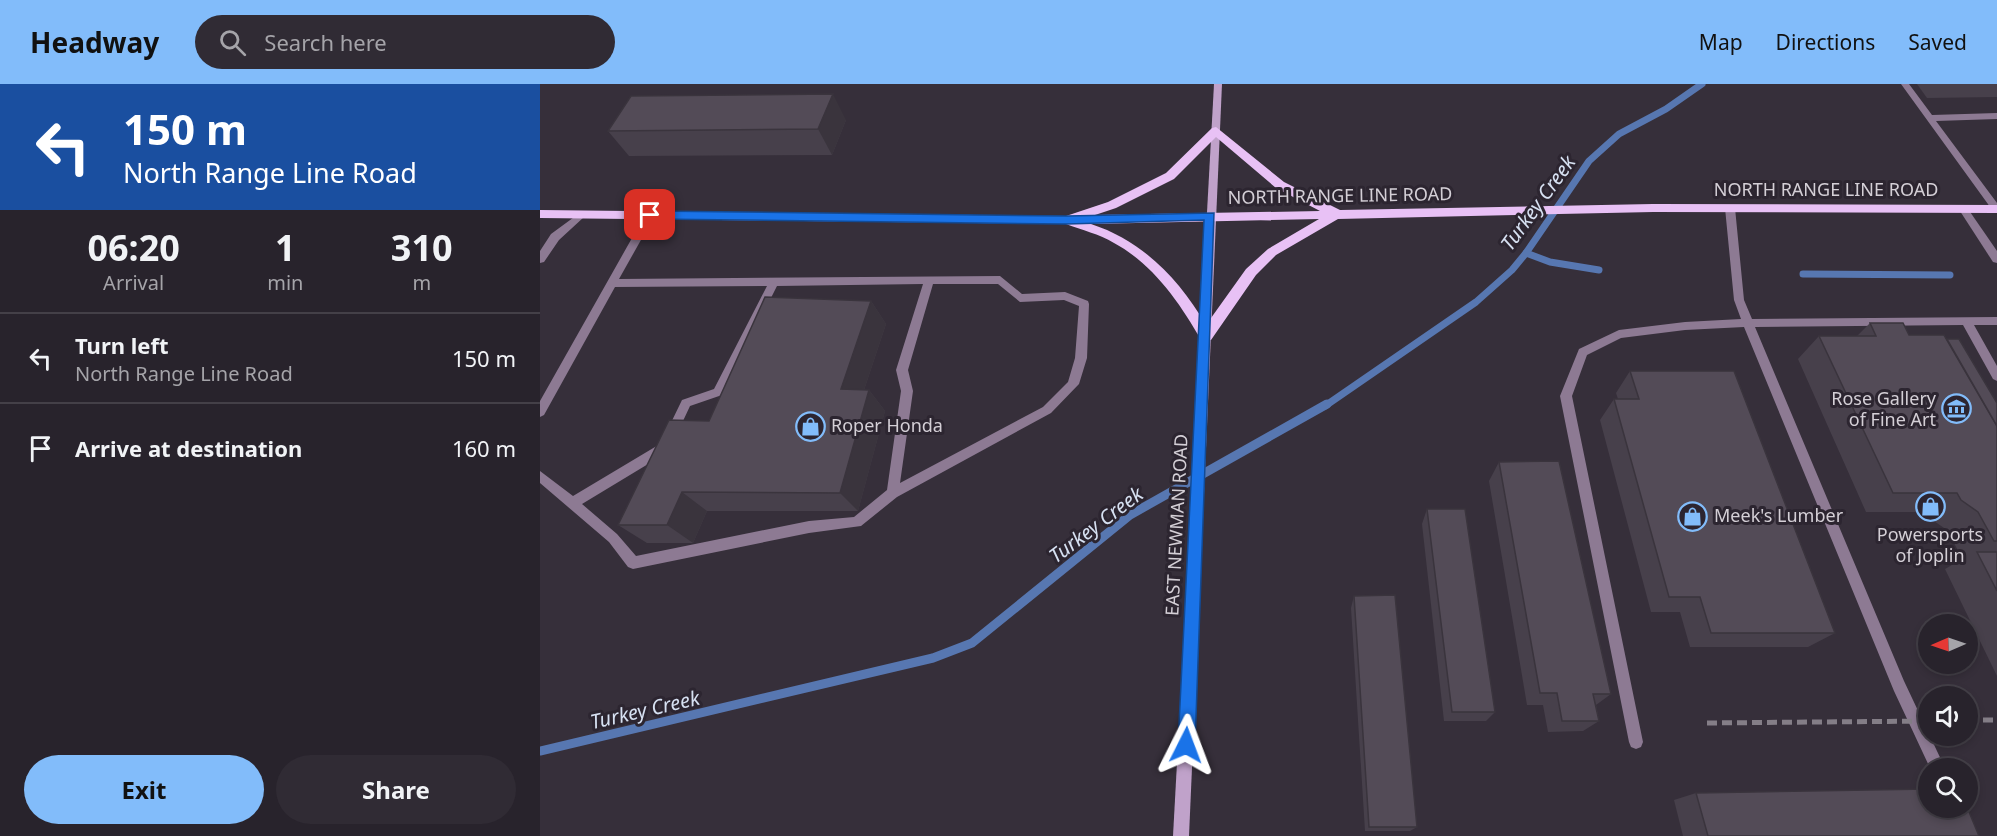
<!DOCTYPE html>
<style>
body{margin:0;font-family:"Noto Sans",sans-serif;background:#302b34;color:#f1f3f6;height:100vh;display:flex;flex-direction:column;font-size:22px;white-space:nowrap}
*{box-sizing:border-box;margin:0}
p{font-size:20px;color:#a5a4a9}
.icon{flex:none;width:33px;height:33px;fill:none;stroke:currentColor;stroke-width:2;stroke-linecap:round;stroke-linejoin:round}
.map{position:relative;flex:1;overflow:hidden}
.details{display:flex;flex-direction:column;background:#28232c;width:540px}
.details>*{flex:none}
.top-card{background:#1a4fa0;color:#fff;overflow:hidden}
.needle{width:39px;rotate:268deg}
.fabs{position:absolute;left:1378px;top:530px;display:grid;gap:12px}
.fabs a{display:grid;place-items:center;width:60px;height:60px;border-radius:50%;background:#28232c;box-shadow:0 3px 9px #0003,0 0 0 2px #444048;font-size:30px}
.pin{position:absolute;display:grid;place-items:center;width:51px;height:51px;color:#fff;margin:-26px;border-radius:12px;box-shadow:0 3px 9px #0006}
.me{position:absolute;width:66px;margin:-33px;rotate:3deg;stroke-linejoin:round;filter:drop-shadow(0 0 4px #0008)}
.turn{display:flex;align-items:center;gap:21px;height:126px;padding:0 24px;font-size:27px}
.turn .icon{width:78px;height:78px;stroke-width:2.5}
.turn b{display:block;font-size:42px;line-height:51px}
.eta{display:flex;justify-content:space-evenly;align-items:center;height:102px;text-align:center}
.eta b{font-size:36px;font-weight:700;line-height:42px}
.button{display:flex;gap:12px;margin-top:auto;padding:12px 24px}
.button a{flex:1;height:69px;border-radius:36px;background:#82bcfa;color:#111;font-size:24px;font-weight:700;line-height:69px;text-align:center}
.button a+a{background:#302b34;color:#f1f3f6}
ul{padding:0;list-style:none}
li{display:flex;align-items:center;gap:18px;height:90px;padding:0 24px;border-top:2px solid #444048}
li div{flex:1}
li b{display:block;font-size:22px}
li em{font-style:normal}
header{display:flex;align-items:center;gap:36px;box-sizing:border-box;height:84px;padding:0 30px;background:#82bcfa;color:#111}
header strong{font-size:28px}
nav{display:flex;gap:33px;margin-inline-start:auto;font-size:21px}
.search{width:420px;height:54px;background:#302b34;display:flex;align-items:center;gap:15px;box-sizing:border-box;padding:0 21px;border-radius:33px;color:#a5a4a9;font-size:22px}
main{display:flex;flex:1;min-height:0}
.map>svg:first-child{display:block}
</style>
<header>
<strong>Headway</strong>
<div class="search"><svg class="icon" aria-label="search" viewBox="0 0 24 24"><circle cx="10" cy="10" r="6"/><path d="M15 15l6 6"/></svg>Search here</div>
<nav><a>Map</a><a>Directions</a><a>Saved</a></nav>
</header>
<main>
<section class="details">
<div class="top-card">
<div class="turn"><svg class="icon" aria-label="left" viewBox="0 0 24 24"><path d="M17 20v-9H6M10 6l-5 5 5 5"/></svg><div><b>150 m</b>North Range Line Road</div></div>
</div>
<div class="eta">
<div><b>06:20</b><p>Arrival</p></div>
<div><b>1</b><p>min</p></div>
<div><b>310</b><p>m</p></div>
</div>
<ul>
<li><svg class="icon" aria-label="left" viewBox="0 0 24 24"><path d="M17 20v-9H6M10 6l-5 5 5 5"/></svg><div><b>Turn left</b><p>North Range Line Road</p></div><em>150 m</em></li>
<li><svg class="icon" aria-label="arrive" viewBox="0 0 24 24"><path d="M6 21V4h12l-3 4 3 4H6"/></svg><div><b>Arrive at destination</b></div><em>160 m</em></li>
</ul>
<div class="button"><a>Exit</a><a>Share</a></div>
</section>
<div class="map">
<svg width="1457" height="752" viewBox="0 0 1457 752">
<rect width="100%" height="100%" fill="#362f3a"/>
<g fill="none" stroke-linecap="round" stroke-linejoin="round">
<g stroke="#5777b1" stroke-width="7">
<polyline points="986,169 1010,178 1059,186"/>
<polyline points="1263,190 1410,191"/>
<polyline points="785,322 936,218 972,186 986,169 1049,77 1079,50 1126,25 1162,0"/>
</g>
<polyline stroke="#5777b1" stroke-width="9" points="0,667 393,574 432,559 590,431 787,320"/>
<g fill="#8d7a93" fill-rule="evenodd">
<polygon points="1361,0 1369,0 1392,31 1457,29 1457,35 1396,37 1457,119 1457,128 1453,127"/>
<polygon points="1190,121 1195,124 1204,216 1212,235 1457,233 1457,241 1434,241 1457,282 1457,297 1453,295 1423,241 1215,243 1364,597 1405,684 1390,684 1354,607 1204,243 1145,246 1081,254 1047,271 1032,312 1103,658 1101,663 1096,665 1091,663 1089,658 1020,312 1039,265 1079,246 1145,238 1201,235 1194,216 1185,124"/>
<polygon points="1423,121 1426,122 1457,167 1457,179 1453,178 1418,124"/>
<polygon points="41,128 44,129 44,133 19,156 4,178 0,179 0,167 11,150"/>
<path d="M110,128L115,131L79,195L460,192L482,210L525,208L548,217L549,220L547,274L539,300L511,329L357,413L321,442L269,449L93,485L88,483L69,458L0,399V387L33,412L120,360H128L130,364L128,368L42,420L77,450L96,472L269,437L314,433L347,406L361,307L356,286L383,200L237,202L182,311L150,322L136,352H128L126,349L142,316L174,305L227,202L75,203L4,331L0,333V317L105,131ZM393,200H458L480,218L524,216L539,222L535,274L528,298L503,323L360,399L373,307L368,286Z"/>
</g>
<polygon fill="#c0a2ca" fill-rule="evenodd" points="674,0 682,0 649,752 633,752"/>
<path fill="#e8c1f5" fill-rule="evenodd" d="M676,43L744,98L800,126L1113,120L1457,121V129L1113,128L798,135L736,171L716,191L671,256H661C640,219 613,180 574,159C559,150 542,146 526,140L0,134V126L526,132L568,118L626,89L672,44ZM676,53L736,104L780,127L555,131L576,124L634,95ZM779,135L728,165L706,185L666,241C639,195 603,157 551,140Z"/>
<g stroke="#847e87" stroke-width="5" stroke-dasharray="10 5" stroke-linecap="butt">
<polyline points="1428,636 1457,636"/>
<polyline points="1167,639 1389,637"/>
</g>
</g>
<g fill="#47404b">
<polygon points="1377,0 1457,0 1457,13 1387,14"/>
<polygon points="306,36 292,71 89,72 68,47"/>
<polygon points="331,217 346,240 324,306 329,306 345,327 318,427 167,427 153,459 107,459 78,441"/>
<polygon points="1330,239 1369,251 1407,255 1457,319 1457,592 1405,485 1424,474 1422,474 1407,446 1391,435 1387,428 1326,428 1258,275 1279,252 1317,252"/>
<polygon points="1090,287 1295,549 1268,563 1150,563 1140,528 1111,528 1060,336 1074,315 1078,315 1076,309"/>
<polygon points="959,378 1071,610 1056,621 1059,637 1043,647 1008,648 1003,621 987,621 949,397"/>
<polygon points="887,425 955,628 946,637 904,637 882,440"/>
<polygon points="814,512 877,743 870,747 825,747 811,524"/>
<polygon points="1156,709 1439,752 1143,752 1134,716"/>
</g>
<g fill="#3a343d">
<polygon points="293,10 306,36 292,71 278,45"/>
<polygon points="331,217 346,240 317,327 301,305"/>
<polygon points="329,306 345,327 318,427 300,409"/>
<polygon points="142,408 167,427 153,459 127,441"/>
</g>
<g fill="#534b57" stroke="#3a343d" stroke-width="1.5">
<polygon points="293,10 278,45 68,47 91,12"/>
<polygon points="225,213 331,217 301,305 329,306 300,409 142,408 127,441 78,441 129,336 169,337"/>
<polygon points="1330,239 1363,239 1369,251 1404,251 1457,342 1457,457 1454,457 1438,428 1421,416 1417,409 1353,409 1279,252 1336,252"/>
<polygon points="1407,255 1419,255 1457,319 1457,342"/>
<polygon points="1090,287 1194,287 1295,549 1171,549 1160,513 1129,513 1074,315 1099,315"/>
<polygon points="1019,377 1071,610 1053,610 1059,637 1022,637 1017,609 1000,609 959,378"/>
<polygon points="887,425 925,425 955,628 912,628"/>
<polygon points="1437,468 1457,468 1457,507"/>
<polygon points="855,511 877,743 829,743 814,512"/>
<polygon points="1389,705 1389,723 1427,723 1439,752 1168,752 1156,709"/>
</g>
<polygon fill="#1a73e8" stroke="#114b97" stroke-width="1.5" points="110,127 527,132 674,129 655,661 652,667 646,669 640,667 638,661 664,136 527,140 110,135 105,131"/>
<defs>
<symbol id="museum-ring" viewBox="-11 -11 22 22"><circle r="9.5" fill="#2c2530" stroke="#82bcfa" stroke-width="1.5"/><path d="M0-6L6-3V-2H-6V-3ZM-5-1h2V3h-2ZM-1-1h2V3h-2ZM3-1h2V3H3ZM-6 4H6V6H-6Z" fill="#82bcfa"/></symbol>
<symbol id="shop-ring" viewBox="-11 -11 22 22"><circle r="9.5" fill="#2c2530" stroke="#82bcfa" stroke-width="1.5"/><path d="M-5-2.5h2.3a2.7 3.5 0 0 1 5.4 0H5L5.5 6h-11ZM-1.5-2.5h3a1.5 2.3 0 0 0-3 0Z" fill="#82bcfa"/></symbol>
</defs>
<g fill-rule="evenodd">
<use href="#museum-ring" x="1400" y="308" width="33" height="33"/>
<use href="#shop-ring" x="254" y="326" width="33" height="33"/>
<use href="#shop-ring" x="1374" y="406" width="33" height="33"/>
<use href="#shop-ring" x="1136" y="416" width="33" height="33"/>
</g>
<g text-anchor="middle" stroke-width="6" stroke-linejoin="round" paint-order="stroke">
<g font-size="18" fill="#d4cfd6" stroke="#2c2530">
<text x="1286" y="112">NORTH RANGE LINE ROAD</text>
<text transform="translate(800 112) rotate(-1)" y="6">NORTH RANGE LINE ROAD</text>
<text transform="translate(637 441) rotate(-87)" y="6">EAST NEWMAN ROAD</text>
</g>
<g font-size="18" fill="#d4cfd6" stroke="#2c2530" text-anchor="start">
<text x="1396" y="321" text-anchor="end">Rose Gallery<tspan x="1396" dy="21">of Fine Art</tspan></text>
<text x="291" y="348">Roper Honda</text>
<text x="1174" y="438">Meek's Lumber</text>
<text x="1390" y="457" text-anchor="middle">Powersports<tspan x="1390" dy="21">of Joplin</tspan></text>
</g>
<g font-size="20" font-style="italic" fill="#d7e1f2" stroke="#2c2530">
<text transform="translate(998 119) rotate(-54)" y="7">Turkey Creek</text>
<text transform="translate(556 441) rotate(-37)" y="7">Turkey Creek</text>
<text transform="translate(105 626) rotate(-13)" y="7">Turkey Creek</text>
</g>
</g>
</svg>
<div class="fabs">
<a><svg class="needle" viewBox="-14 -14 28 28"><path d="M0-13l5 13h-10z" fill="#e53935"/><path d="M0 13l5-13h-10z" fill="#a5a4a9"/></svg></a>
<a><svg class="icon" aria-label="sound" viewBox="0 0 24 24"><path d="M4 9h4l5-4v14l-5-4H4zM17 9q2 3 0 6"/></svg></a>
<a><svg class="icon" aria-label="search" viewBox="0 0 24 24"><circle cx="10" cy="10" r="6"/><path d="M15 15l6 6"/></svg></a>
</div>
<div class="pin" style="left:110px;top:131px;background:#d93025"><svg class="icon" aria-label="arrive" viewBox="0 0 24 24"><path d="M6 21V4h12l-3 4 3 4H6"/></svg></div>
<svg class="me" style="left:646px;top:661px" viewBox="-20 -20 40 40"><path d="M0-17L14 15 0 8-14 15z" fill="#1a73e8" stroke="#fff" stroke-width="4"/></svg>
</div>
</main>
